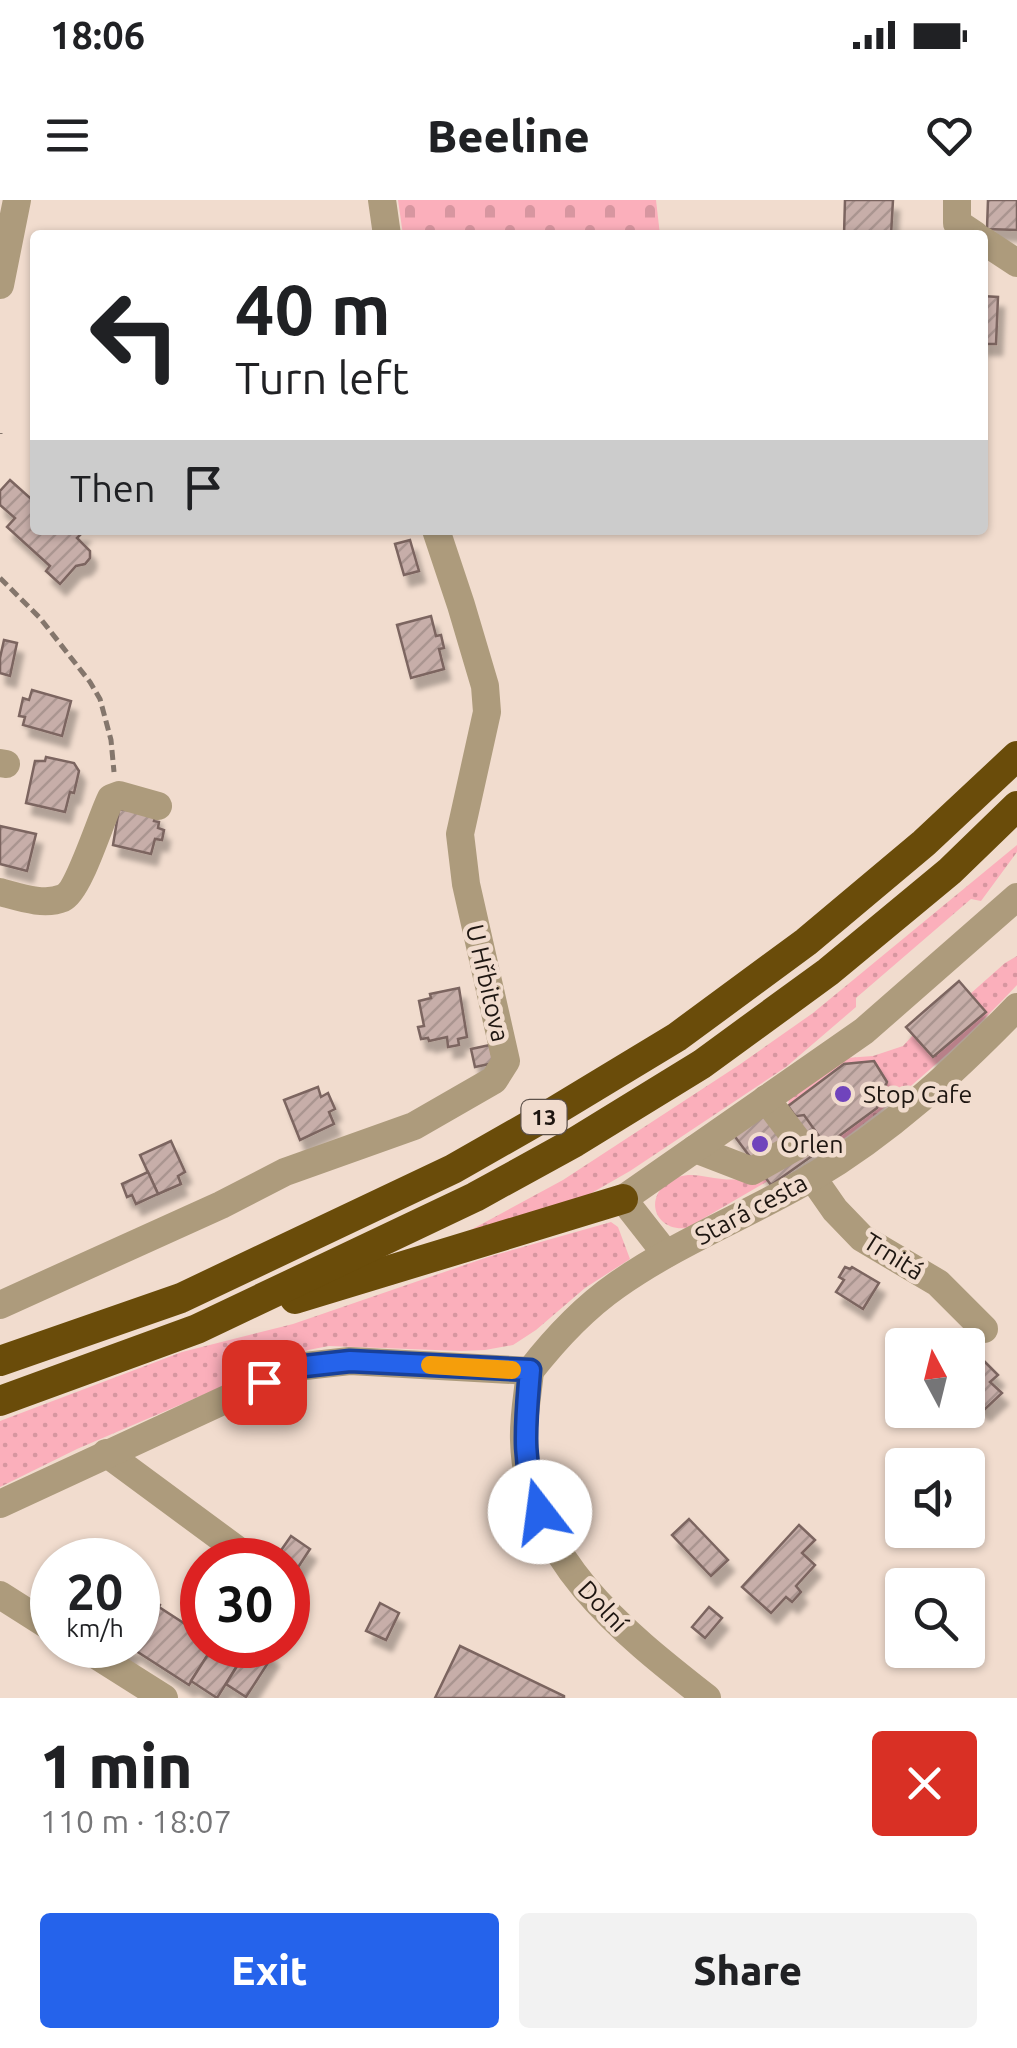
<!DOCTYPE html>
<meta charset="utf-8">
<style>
body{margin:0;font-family:Ubuntu,sans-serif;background:#f2f2f2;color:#202124;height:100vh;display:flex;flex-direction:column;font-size:38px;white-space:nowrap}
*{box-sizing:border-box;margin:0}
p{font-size:32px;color:#757577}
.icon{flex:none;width:55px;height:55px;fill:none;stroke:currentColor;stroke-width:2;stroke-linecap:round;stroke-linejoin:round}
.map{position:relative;height:1498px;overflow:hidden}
.drawer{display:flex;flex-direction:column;background:#fff;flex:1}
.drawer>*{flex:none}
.guide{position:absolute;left:30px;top:30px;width:958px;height:305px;border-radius:10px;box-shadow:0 2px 8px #0004;background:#fff;color:#202124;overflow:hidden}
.needle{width:65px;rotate:353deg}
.tools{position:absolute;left:885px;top:1128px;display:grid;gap:20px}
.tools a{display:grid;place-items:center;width:100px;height:100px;border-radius:10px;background:#fff;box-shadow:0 2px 8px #0004;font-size:50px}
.speed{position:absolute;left:30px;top:1338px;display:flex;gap:20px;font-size:50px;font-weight:700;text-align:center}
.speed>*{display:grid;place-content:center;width:130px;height:130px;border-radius:50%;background:#fff;box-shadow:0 2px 8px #0004;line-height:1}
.speed small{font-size:25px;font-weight:400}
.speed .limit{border:15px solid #d22;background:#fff;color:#111}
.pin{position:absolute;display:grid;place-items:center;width:85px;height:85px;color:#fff;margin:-42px;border-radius:20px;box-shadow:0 5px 15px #0006}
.me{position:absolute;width:110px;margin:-55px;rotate:345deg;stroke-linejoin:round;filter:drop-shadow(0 0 8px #0008)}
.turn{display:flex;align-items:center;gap:35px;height:210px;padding:0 40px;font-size:45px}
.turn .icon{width:130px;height:130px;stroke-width:2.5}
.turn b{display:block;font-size:70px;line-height:85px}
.then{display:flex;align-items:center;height:95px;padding:0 40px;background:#0003;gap:20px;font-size:38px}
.round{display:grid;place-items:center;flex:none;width:105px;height:105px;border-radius:10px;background:#f2f2f2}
.summary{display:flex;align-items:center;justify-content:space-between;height:170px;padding:0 40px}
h1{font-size:60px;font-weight:800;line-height:75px}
.action{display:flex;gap:20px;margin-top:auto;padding:20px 40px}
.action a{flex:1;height:115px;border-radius:10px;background:#2563eb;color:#fff;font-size:40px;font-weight:800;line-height:115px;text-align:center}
.action a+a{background:#f2f2f2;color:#202124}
.status{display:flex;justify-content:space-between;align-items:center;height:70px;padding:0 50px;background:#fff;direction:ltr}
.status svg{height:28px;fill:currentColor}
header{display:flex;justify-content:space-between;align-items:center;height:130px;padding:0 40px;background:#fff;font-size:45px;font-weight:800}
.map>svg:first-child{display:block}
</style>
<div class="status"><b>18:06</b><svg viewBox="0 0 49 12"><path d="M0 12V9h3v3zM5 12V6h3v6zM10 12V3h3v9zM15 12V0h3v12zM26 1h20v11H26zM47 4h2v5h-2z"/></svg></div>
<header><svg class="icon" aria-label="menu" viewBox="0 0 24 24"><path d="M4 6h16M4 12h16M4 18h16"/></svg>Beeline<svg class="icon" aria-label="heart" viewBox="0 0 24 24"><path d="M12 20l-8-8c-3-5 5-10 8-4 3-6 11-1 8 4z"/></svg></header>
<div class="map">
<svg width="1017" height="1498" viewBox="0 0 1017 1498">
<defs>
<pattern id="grass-dots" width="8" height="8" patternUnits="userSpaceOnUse" patternTransform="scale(2.5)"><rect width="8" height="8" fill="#fbafbb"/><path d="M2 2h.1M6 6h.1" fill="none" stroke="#d796a0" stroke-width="1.8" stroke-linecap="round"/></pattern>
<pattern id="cemetery-stones" width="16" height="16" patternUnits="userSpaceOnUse" patternTransform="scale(2.5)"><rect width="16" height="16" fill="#fbafbb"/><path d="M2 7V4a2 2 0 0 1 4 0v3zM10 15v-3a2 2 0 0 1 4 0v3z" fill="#d796a0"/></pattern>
<pattern id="building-hatch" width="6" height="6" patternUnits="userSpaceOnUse" patternTransform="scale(2.5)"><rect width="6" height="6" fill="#c7aea9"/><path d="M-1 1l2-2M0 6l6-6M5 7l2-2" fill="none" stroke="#aa9590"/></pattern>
<filter id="shadow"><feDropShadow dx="6" dy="11" stdDeviation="2.5" flood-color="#0004"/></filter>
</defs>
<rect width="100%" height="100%" fill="#f1dcce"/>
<g fill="url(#grass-dots)">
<polygon points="1017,645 1017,652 981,701 971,699 856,798 856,807 786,867 630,971 576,1002 467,1032 563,980 739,865 813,813"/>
<path d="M1017,756V785C960,846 899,899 831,948L827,945L877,908L887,882L874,861L844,864L788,906L789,898L846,858L873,856L903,846L913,835L933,857L985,812L970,794L1005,763Z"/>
<path d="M762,972L768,981L687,1028C658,1032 643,1002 667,983C685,969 703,977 722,979C737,981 749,978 762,972Z"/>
<polygon points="611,1022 618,1027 630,1059 585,1088 536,1130 513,1145 485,1150 461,1151 329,1146 308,1150 77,1249 0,1287 0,1221 182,1152 293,1124 488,1057"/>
</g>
<polygon fill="url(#cemetery-stones)" points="398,0 656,0 660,35 403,35"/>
<g fill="url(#building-hatch)" stroke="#7c6560" stroke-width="2.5" filter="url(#shadow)">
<polygon points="845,0 893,0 891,35 844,35"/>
<polygon points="988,0 1017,0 1017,30 987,29"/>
<polygon points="982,96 998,97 996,144 982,144"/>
<polygon points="10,280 30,298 35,292 35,330 84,331 77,338 90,351 90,358 85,364 76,366 60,384 46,371 50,366 7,327 15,318 0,305 0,291"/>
<polygon points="410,340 419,371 404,375 395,344"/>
<polygon points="431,416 436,436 441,435 444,448 439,449 444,469 411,478 397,425"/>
<polygon points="4,440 17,443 10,476 0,473 0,458"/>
<polygon points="32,490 71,501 62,536 23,525 25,517 19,516 23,498 29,500"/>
<polygon points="46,557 74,563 79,571 74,593 70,592 65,612 26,603 35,561 45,561"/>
<polygon points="119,609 156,614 154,621 159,622 158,628 164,630 162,640 155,639 151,654 113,645"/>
<polygon points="0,626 36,634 27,671 0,664"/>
<polygon points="959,781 986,812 933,857 906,827"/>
<polygon points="459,788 467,837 458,839 459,845 448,847 447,837 429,841 428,838 421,839 418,827 424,826 419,801 431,798 430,794"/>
<polygon points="490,845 494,863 475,867 471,849"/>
<polygon points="874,861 887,882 877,908 820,950 788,906 844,864"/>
<polygon points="318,887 321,897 328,893 335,909 329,912 334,924 300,940 284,900"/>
<polygon points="755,904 767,920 804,915 826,946 771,985 727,926"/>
<polygon points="171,941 185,972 178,976 181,984 158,994 140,955"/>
<polygon points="148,972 158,994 136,1004 132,995 127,997 122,984"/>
<polygon points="845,1067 850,1069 852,1067 879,1083 863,1109 836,1092 844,1080 839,1077"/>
<polygon points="982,1159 998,1175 990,1182 1002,1193 984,1210 968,1194 968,1174"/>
<polygon points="689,1319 728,1360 711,1376 672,1335"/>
<polygon points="799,1325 815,1340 802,1353 815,1365 796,1386 801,1392 792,1402 786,1397 771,1413 742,1387"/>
<polygon points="291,1336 310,1349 295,1372 288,1367 288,1360 275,1359"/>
<polygon points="138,1393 147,1400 149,1397 160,1405 159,1407 202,1435 202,1445 214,1445 189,1485 133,1449 125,1461 112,1453 117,1445 138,1445"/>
<polygon points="380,1403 399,1413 386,1440 366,1431"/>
<polygon points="709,1407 722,1418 705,1438 692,1427"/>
<polygon points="214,1445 250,1445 217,1498 191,1481"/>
<polygon points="250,1445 258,1445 273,1455 246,1497 226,1484"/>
<polygon points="460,1446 564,1496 564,1498 435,1498"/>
</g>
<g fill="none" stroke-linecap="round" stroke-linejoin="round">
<g stroke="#84766c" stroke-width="5" stroke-dasharray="10 5" stroke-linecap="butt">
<polyline points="0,233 0,234"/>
<polyline points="0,378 40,418 90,482 100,499 111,540 114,572"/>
</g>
<g stroke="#ad9b7c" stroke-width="28">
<polyline points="382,0 387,35"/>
<polyline points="957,0 957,23 975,35"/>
<polyline points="982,40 1017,63"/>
<polyline points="0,85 17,0"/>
<polyline points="0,563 6,564"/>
<path d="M0,692C19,697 44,706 63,698C79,691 101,618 111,598L119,595L158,606"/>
<polyline points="695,949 752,971 800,944 766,899"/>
<polyline points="812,977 835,1010 862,1038 938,1083 984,1129"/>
<polyline points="666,1054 623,999 864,831 1017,697"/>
<polyline points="0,1105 221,1005 285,972 414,926 494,880 506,861 466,684 460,634 487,512 485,486 461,405 436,330"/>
<path d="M530,1171C555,1139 584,1108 617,1085C678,1042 748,1015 811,978C889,932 955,871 1017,807"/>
<path d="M530,1171C528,1193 523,1218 524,1240C527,1357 623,1432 707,1498"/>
<polyline points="106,1253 251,1360"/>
<polyline points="0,1304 296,1167 350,1161 530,1171"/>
<polyline points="0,1395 52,1428"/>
<polyline points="80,1445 164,1498"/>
</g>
<g stroke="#6a4c0a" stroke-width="30">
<polyline points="295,1099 623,999"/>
<polyline points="0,1161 181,1098 453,969 553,912 677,837 806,742 924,643 1017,556"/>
<polyline points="0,1201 197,1129 475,997 575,942 702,864 828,772 950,671 1017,606"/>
</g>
</g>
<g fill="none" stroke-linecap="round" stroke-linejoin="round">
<defs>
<path id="route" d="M264,1182L296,1167L350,1161L530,1170C526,1221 520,1263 540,1312"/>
</defs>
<use href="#route" stroke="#184099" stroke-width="25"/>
<use href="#route" stroke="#2563eb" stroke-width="18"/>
<polyline stroke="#f59e0b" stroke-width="18" points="430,1165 512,1170"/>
</g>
<g fill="#7044bc" stroke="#f1dcce" stroke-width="4">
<circle cx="843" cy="894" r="10"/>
<circle cx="760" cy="944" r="10"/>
</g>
<g text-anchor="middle" stroke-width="9" stroke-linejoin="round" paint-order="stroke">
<rect fill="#f1dcce" stroke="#5d514a" stroke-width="2.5" x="521.5" y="900" width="45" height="34" rx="8"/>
<g font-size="22" font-weight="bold" fill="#1e1611">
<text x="544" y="925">13</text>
</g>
<g font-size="25" fill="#1e1611" stroke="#f1dcce">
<text transform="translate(488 783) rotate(77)" y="9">U Hřbitova</text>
<text transform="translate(751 1009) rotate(-28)" y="9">Stará cesta</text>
<text transform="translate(894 1056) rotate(32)" y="9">Trnitá</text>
<text transform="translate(603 1406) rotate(47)" y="9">Dolní</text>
</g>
<g font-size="25" fill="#1e1611" stroke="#f1dcce" text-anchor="start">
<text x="863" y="903">Stop Cafe</text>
<text x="780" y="953">Orlen</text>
</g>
</g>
</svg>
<div class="tools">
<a><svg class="needle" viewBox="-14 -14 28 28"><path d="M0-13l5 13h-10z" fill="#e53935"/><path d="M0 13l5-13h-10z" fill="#757577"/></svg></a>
<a><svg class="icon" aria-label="sound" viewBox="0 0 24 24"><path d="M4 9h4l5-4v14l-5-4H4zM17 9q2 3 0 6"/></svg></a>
<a><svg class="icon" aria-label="search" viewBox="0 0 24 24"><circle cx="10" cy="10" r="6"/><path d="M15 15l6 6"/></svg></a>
</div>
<div class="speed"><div>20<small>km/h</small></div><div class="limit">30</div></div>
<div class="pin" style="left:264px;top:1182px;background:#d93025"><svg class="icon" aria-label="arrive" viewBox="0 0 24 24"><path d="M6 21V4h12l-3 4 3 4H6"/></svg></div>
<svg class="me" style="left:540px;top:1312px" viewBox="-20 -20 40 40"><circle r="19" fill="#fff"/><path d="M0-13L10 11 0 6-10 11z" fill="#2563eb"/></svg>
<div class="guide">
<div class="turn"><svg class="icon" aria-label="left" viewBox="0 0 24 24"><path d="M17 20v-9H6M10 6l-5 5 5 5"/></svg><div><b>40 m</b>Turn left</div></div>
<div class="then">Then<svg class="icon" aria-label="arrive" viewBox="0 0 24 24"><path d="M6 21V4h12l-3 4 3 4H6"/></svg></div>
</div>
</div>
<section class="drawer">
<div class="summary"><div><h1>1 min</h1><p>110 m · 18:07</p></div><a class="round" style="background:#d93025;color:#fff"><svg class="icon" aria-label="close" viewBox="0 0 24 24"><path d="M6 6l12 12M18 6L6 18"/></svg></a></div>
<div class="action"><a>Exit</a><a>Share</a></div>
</section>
